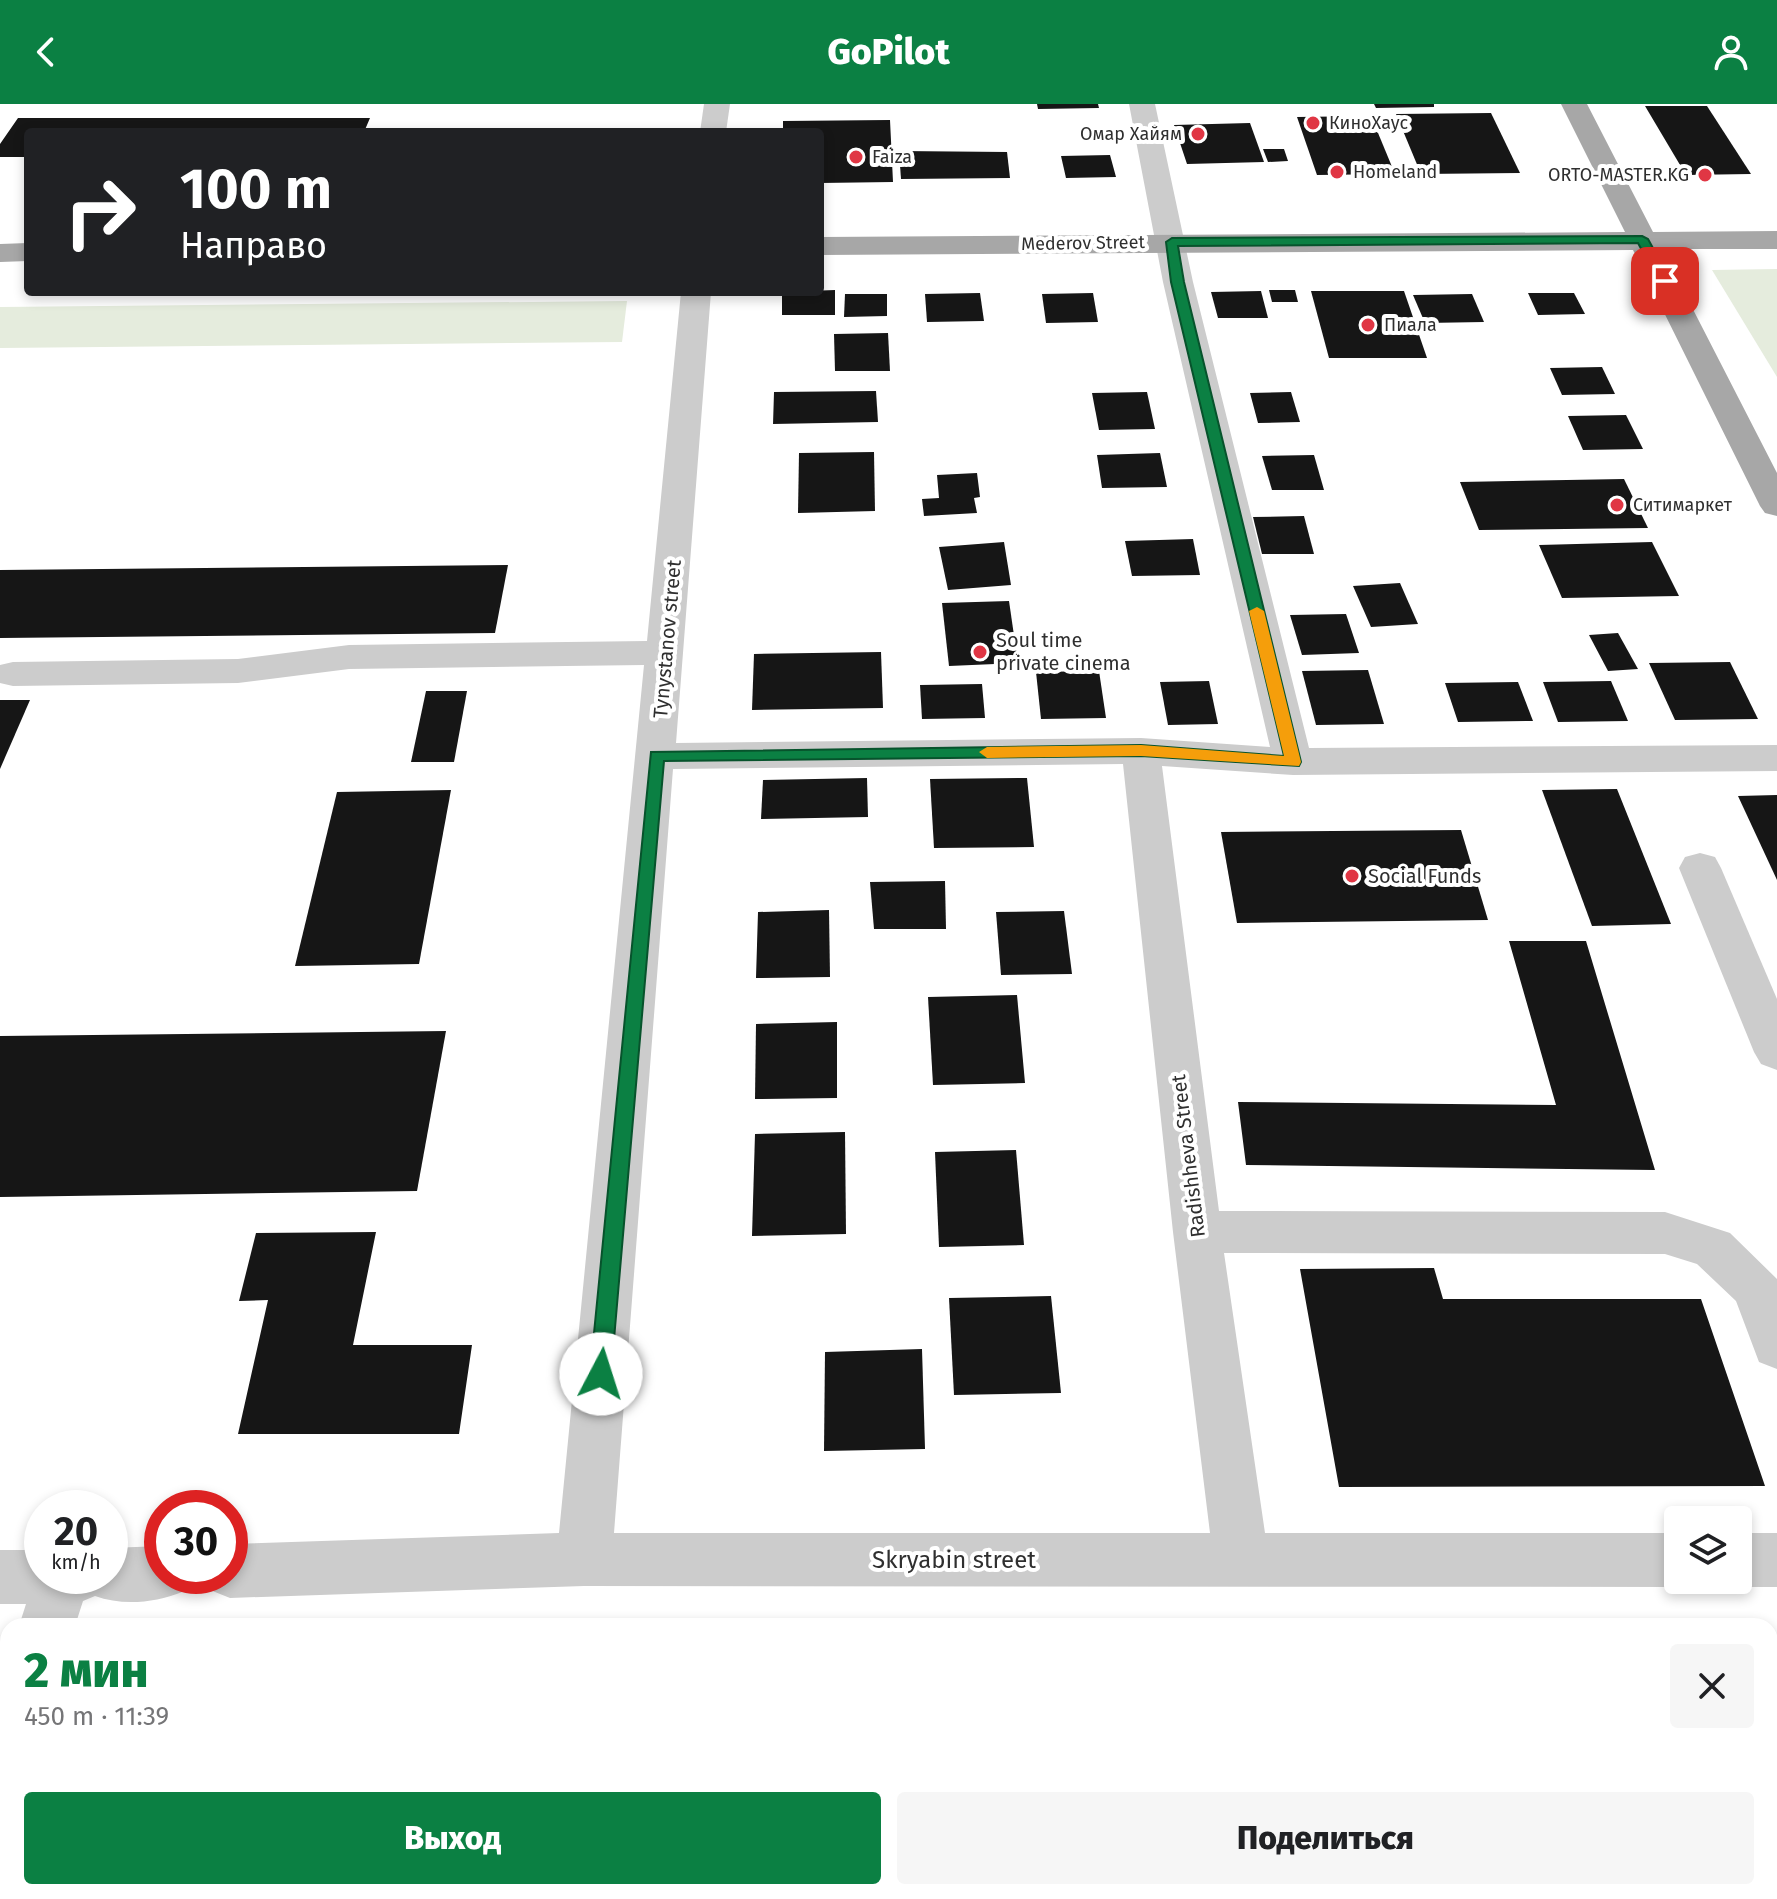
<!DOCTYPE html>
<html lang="ru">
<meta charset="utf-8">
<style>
body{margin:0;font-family:"Fira Sans",sans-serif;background:#f6f6f6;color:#202124;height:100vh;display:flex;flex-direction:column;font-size:30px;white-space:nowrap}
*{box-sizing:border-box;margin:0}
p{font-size:26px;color:#757577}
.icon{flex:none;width:44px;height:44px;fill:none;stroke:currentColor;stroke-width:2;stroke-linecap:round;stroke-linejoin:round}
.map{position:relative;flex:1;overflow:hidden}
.side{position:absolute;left:0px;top:1514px;width:1778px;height:282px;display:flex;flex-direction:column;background:#fff;border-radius:24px 24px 0 0;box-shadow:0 4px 12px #0003}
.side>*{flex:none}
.guide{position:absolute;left:24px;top:24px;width:800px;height:168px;border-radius:8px;box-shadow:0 4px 12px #0003;background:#202124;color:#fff;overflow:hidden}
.tools{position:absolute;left:1664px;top:1402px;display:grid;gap:16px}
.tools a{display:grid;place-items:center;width:88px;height:88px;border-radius:8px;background:#fff;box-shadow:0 4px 12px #0003;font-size:40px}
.speed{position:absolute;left:24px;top:1386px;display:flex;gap:16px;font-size:40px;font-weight:700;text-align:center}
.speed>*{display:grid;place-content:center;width:104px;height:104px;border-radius:50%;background:#fff;box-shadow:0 4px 12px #0003;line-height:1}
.speed small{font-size:20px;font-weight:400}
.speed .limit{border:12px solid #d22;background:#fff;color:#111}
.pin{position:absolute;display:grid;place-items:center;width:68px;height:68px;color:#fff;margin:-34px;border-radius:16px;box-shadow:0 4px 12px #0006}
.me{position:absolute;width:88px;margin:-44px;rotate:5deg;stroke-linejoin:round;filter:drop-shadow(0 0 6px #0008)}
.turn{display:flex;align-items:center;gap:28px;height:168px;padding:0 24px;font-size:36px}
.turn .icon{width:104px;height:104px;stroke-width:2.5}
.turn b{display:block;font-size:56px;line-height:68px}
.round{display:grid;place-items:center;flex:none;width:84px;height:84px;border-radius:8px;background:#f6f6f6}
.head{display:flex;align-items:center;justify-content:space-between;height:136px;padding:0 24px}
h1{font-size:48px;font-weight:800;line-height:60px;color:#0b8043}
.action{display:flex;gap:16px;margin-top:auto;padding:16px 24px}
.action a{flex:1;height:92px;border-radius:8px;background:#0b8043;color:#fff;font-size:32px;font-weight:800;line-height:92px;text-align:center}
.action a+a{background:#f6f6f6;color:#202124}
header{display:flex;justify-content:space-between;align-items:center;height:104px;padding:0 24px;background:#0b8043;color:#fff;font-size:36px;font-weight:800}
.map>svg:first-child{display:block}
</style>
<header><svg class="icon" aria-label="back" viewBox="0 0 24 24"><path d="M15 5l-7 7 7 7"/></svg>GoPilot<svg class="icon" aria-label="person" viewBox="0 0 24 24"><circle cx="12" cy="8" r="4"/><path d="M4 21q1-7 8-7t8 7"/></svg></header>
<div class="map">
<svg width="1777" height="1795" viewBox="0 0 1777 1795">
<rect width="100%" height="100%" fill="#fff"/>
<g fill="#e5ecdd">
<polygon points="1777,165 1777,273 1712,166"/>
<polygon points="627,197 622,238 0,244 0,203"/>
</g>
<g fill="#161616">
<polygon points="1037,0 1098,0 1099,4 1038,5"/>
<polygon points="1374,0 1434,0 1434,3 1376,4"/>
<polygon points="1645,2 1707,2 1751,70 1686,71"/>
<polygon points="1491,9 1520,69 1421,70 1396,10"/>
<polygon points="1371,12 1395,70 1317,71 1297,13"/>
<polygon points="18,14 370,14 364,28 28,28 28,53 0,53 0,40"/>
<polygon points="890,16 893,78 820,79 820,28 783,28 783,17"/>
<polygon points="1250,19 1264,58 1187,60 1174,21"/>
<polygon points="1263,45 1284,45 1288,57 1268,58"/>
<polygon points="899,47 1007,48 1010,74 901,75"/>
<polygon points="1110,51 1116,73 1066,74 1061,52"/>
<polygon points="835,186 835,211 782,211 782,188"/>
<polygon points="1269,186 1295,186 1298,198 1272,198"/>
<polygon points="1261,187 1268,214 1218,214 1211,188"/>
<polygon points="1311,187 1404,187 1427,254 1329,254"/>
<polygon points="980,189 984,217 927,218 925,190"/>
<polygon points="1093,189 1098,218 1046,219 1042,190"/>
<polygon points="1528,189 1574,189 1585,210 1538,211"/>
<polygon points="845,190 887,190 887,212 844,213"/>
<polygon points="1472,190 1484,218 1425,219 1413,191"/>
<polygon points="888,229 890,267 835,267 834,230"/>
<polygon points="1602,263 1615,290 1562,291 1550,264"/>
<polygon points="876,287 878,318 773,320 774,288"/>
<polygon points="1147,288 1155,325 1099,326 1092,289"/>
<polygon points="1291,288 1300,318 1258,319 1250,289"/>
<polygon points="1626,311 1643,345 1583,346 1568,312"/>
<polygon points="874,348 875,407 798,409 799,349"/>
<polygon points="1160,349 1167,383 1102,384 1097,351"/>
<polygon points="1314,351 1324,386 1272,386 1262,352"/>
<polygon points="977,369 980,393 974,394 977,409 924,412 922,395 939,394 937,371"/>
<polygon points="1624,375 1648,424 1479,426 1460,378"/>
<polygon points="1304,412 1314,450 1262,450 1253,413"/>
<polygon points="1193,435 1200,471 1132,472 1125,437"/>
<polygon points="1004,438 1011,481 948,486 939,443"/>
<polygon points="1652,438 1679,492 1562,494 1539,441"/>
<polygon points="508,461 495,529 0,534 0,466"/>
<polygon points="1400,479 1418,520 1371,523 1353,482"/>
<polygon points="1009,497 1018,559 949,562 942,499"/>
<polygon points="1346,510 1359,549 1302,551 1290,511"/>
<polygon points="1618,529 1638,565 1608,567 1589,531"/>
<polygon points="881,548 883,604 752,606 754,550"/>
<polygon points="1730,558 1758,615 1675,616 1649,559"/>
<polygon points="1368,566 1384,620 1316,621 1302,567"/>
<polygon points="1099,567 1106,614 1041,615 1036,568"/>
<polygon points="1209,577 1218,620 1168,621 1160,578"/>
<polygon points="1611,577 1628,617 1558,618 1543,578"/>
<polygon points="1518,578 1533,617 1458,618 1445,579"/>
<polygon points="982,580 985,614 922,615 920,581"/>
<polygon points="426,587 467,587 454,658 411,658"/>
<polygon points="0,596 30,596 0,665"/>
<polygon points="867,674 868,713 761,715 763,676"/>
<polygon points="1027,674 1034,743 934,744 930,675"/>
<polygon points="1617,685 1671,820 1592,822 1542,686"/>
<polygon points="451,686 419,860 295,862 337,688"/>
<polygon points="1777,691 1777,776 1738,692"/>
<polygon points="1461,726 1488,816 1237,819 1221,728"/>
<polygon points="945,777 946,825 874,825 870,778"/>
<polygon points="829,806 830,873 756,874 758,808"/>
<polygon points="1064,807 1072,870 1001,871 996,808"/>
<polygon points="1509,837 1586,837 1655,1066 1246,1061 1238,998 1556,1001"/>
<polygon points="1017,891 1025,979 933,981 928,893"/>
<polygon points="837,918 837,994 755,995 756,920"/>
<polygon points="446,927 417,1087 0,1093 0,932"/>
<polygon points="845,1028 846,1130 752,1132 755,1030"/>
<polygon points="1016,1046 1024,1141 939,1143 935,1048"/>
<polygon points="376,1128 353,1241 472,1241 459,1330 238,1330 268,1196 239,1197 256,1129"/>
<polygon points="1434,1164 1443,1195 1701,1195 1765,1382 1339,1383 1300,1165"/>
<polygon points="1051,1192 1061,1289 954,1291 949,1194"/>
<polygon points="922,1245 925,1345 824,1347 825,1248"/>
<polygon points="1142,1517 1142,1522 1066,1522 1066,1518"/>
<polygon points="1777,1783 1777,1795 1713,1795 1711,1788 1770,1788 1770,1784"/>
<polygon points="1165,1788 1249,1788 1250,1795 1165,1795"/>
<polygon points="1269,1788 1661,1788 1662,1795 1270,1795"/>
</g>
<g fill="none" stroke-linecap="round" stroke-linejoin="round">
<g fill="#ccc" fill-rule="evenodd">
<polygon points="704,0 730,0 726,28 700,28"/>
<path d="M1129,0H1155L1193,178L1309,644L1777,641V667L1293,671L1162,662L1219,1107L1665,1108L1730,1129L1777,1175V1265L1759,1258L1736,1197L1697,1160L1665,1150L1224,1149L1265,1429H1678V1476H1694L1678,1483L584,1482L230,1494L210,1486L204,1472H230V1440L559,1429L644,561L349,565L238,579L13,582L0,579V561L13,558L238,555L349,541L647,537L681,188H711L676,639L1141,634L1270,643L1163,178ZM1123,660L1173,1128L1210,1429H614L673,665Z"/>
<polygon points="1700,749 1715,753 1721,764 1777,895 1777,966 1761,960 1754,948 1679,764 1685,753"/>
<polygon points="1738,1429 1777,1429 1777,1483 1738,1483 1722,1476 1738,1476"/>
<path d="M162,1442V1472H188L182,1488C155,1499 122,1502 95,1492L83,1497L75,1522H19L26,1500H0V1446H42V1472H110V1444Z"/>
<polygon points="8,1621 8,1704 0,1707 0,1625"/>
</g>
<g fill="#a7a7a7" fill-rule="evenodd">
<polygon points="1561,0 1587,0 1653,128 1777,127 1777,145 1662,145 1777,369 1777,412 1765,409 1760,402 1633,146 820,151 820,133 1625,128"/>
<polygon points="28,139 28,157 0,158 0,140"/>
</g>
</g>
<polygon fill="#0b8043" stroke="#07532c" stroke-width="2" points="1642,132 1648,135 1671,177 1669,180 1660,180 1638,139 1178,142 1184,178 1301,658 1299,662 1141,652 664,657 611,1270 608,1276 601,1279 593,1276 590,1270 651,648 1141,641 1284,652 1171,178 1166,138 1172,134"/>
<polygon fill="#f59e0b" points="1257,503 1264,507 1301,658 1299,662 1141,652 987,654 979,648 987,643 1141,641 1284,652 1249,507"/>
<g fill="#e03644" stroke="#fff" stroke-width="3">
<circle cx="1313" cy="19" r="8"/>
<circle cx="1198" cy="30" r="8"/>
<circle cx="856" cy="53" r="8"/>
<circle cx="1337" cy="68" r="8"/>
<circle cx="1705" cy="71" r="8"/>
<circle cx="1368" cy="221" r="8"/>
<circle cx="1617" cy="401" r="8"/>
<circle cx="980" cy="548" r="8"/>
<circle cx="1352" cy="772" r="8"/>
</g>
<g text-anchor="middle" stroke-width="8" stroke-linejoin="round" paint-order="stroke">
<g font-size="18" fill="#2f2f2f" stroke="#fff" text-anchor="start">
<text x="1329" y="25">КиноХаус</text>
<text x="1182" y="36" text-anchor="end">Омар Хайям</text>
<text x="872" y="59">Faiza</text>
<text x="1353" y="74">Homeland</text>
<text x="1689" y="77" text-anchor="end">ORTO-MASTER.KG</text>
<text x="1384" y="227">Пиала</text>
<text x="1633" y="407">Ситимаркет</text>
</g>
<g font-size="18" fill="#2f2f2f" stroke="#fff">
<text transform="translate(1083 139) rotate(-1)" y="6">Mederov Street</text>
</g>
<g font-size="20" fill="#2f2f2f" stroke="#fff">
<text transform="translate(667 535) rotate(-85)" y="7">Tynystanov street</text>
<text transform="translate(1188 1052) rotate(-97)" y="7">Radishheva Street</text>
</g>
<g font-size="20" fill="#2f2f2f" stroke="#fff" text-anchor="start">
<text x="996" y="543">Soul time<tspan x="996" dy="23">private cinema</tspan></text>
<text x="1368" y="779">Social Funds</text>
</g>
<g font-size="24" fill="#2f2f2f" stroke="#fff">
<text x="954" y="1464">Skryabin street</text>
</g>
</g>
</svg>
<div class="tools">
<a><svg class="icon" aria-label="layers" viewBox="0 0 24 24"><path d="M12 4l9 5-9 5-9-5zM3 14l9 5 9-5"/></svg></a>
</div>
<div class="speed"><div>20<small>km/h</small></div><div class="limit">30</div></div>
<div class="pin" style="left:1665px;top:177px;background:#d93025"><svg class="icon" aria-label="arrive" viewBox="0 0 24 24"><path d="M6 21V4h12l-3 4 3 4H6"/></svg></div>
<svg class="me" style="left:601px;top:1270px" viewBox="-20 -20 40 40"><circle r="19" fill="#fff"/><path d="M0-13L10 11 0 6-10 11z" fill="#0b8043"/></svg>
<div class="guide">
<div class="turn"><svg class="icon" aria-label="right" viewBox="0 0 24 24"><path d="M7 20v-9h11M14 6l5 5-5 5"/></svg><div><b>100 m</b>Направо</div></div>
</div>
<section class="side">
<div class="head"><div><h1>2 мин</h1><p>450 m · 11:39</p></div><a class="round"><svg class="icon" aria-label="close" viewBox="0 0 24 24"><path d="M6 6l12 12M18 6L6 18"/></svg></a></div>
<div class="action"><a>Выход</a><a>Поделиться</a></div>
</section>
</div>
